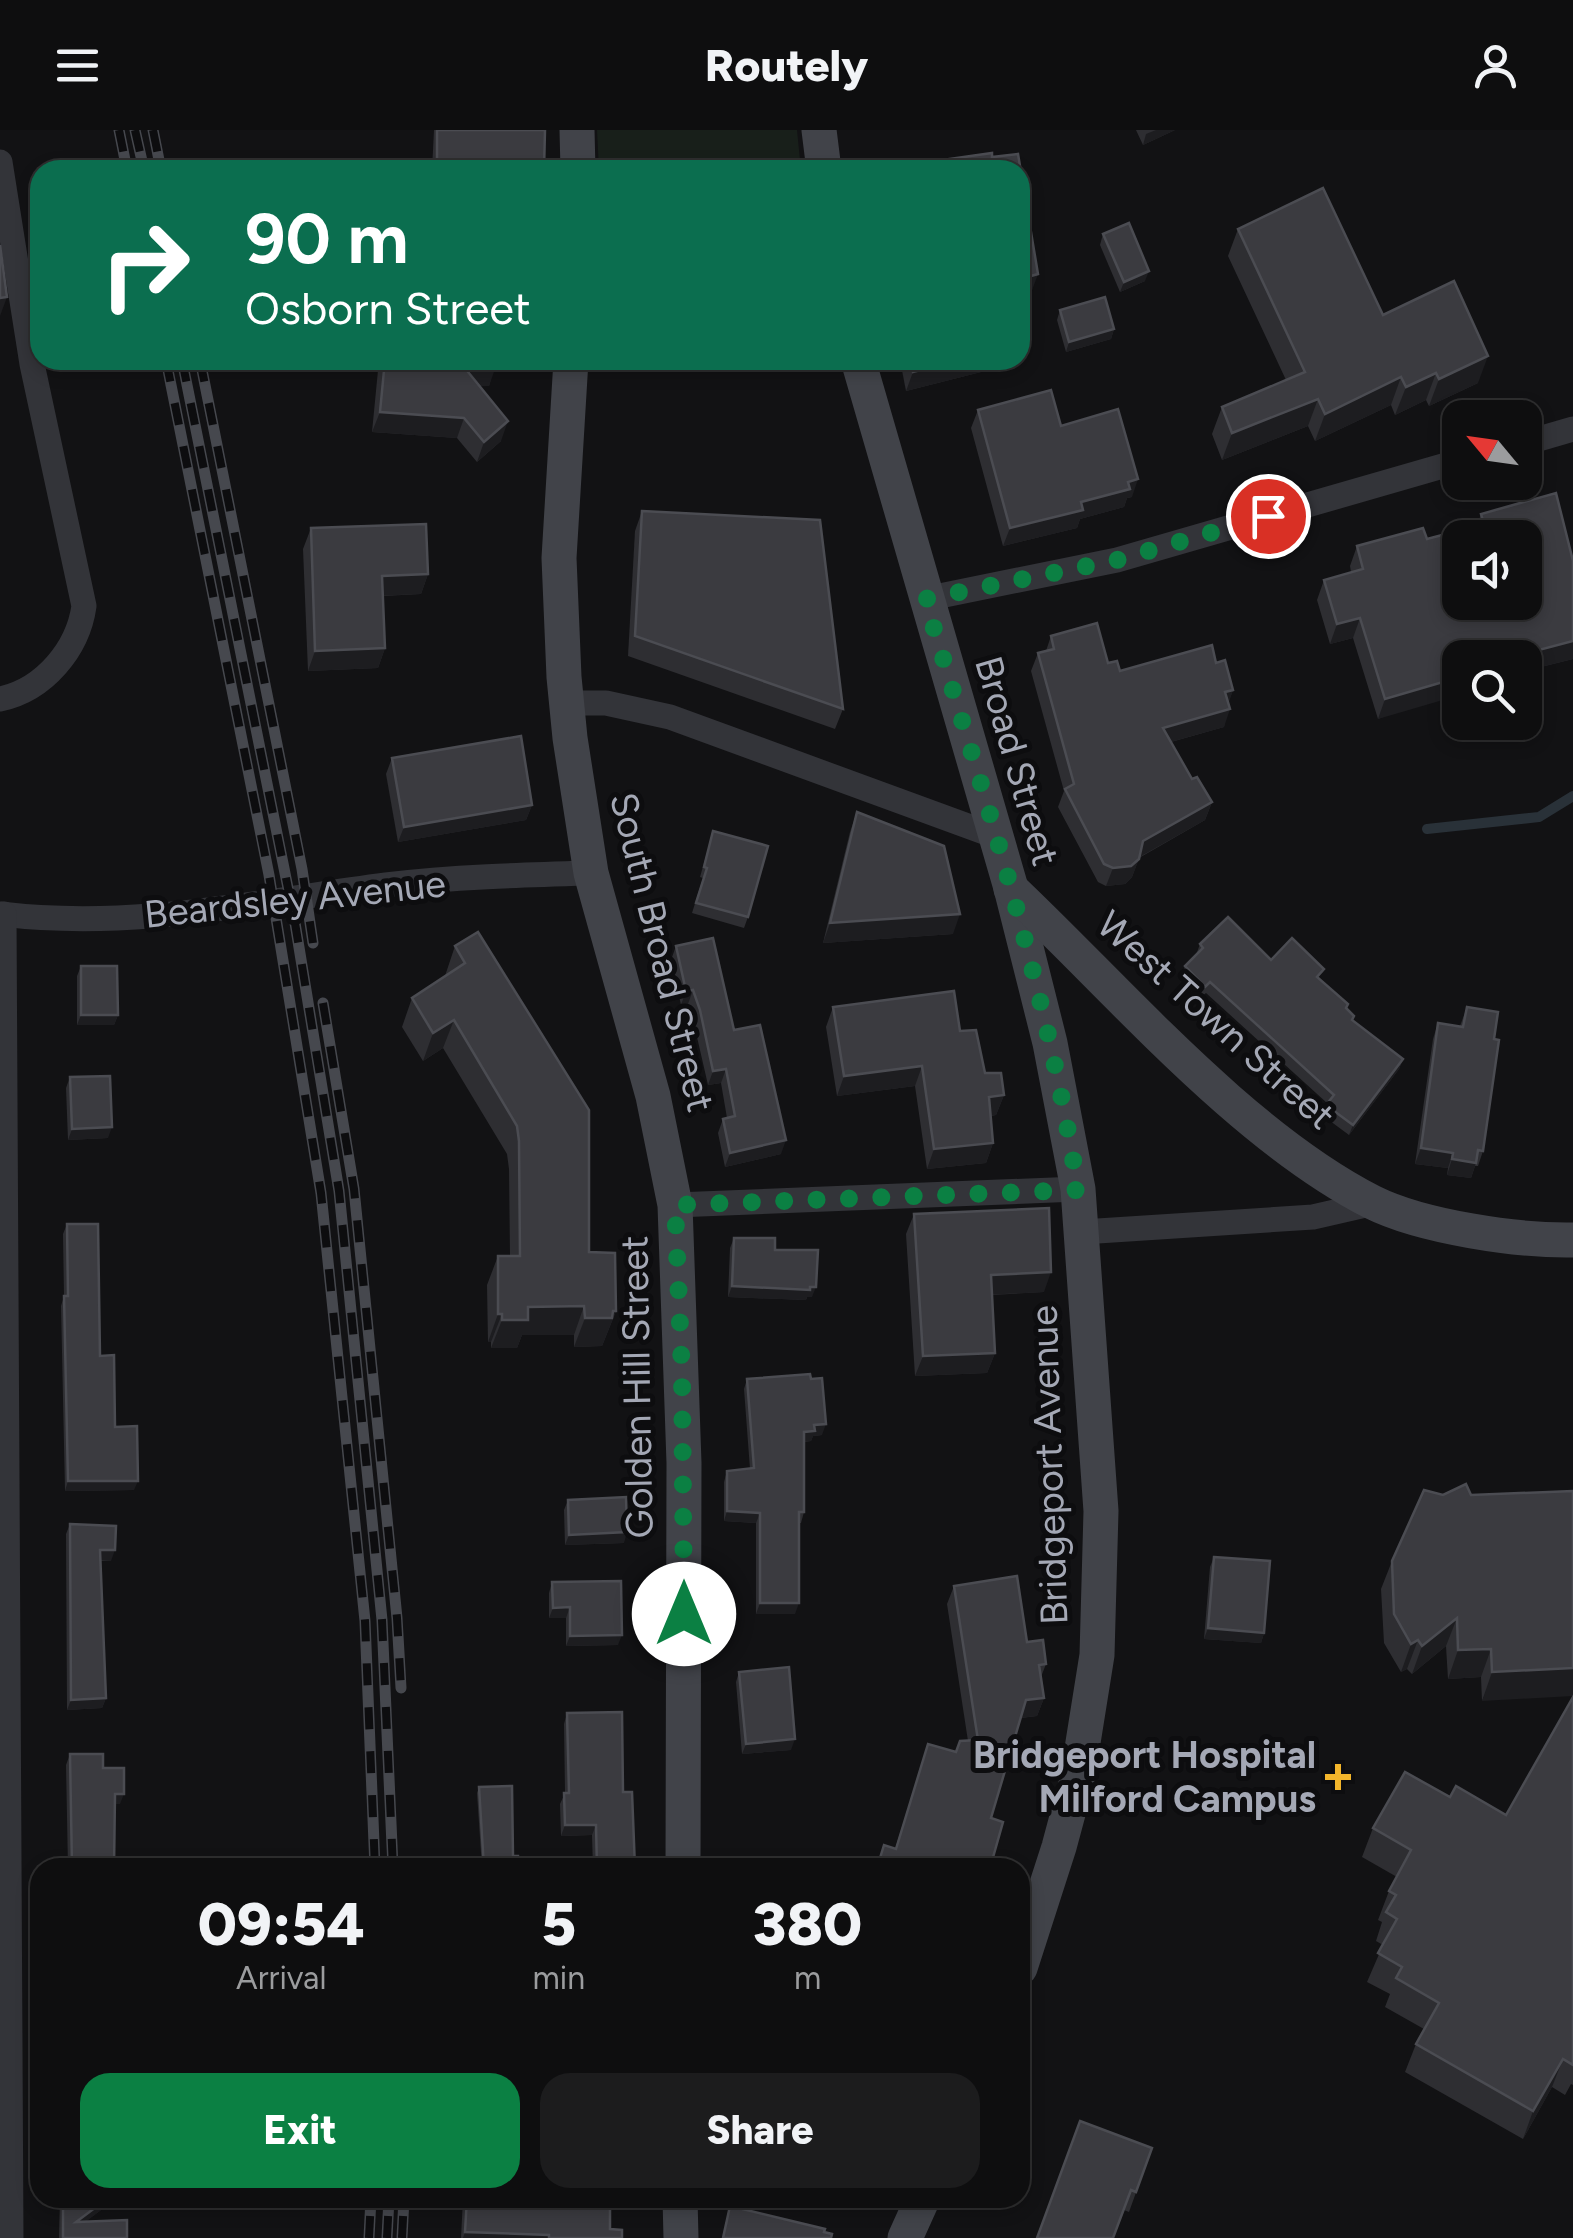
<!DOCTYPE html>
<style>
body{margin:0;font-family:Figtree,sans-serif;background:#1c1c1d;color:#f1f3f6;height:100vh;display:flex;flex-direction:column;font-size:38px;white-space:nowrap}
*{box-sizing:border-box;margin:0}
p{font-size:32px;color:#9b9c9e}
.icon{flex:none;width:55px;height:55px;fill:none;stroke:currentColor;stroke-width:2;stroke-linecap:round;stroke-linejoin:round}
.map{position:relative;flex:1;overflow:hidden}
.drawer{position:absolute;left:30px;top:1728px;width:1000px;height:350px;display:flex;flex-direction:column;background:#0e0e0f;border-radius:30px;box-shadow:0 5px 15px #0003,0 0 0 2px #2e2e2f}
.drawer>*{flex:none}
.banner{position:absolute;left:30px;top:30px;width:1000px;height:210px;border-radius:30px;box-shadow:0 5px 15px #0003,0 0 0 2px #2e2e2f;background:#0b6e4f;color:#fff;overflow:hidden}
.needle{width:65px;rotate:299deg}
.fabs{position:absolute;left:1442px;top:270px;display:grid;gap:20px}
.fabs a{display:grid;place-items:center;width:100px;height:100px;border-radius:20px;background:#0e0e0f;box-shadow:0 5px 15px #0003,0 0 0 2px #2e2e2f;font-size:50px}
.pin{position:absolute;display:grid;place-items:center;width:85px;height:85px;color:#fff;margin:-42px;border:5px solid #fff;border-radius:50%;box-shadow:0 2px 10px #0007}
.me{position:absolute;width:110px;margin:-55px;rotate:0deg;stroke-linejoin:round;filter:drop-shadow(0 0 8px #0008)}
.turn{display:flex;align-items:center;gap:35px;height:210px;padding:0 50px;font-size:45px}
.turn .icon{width:130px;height:130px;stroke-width:2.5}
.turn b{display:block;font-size:70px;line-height:85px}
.eta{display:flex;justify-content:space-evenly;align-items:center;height:170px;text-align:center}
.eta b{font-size:60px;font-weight:800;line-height:70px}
.action{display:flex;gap:20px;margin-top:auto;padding:20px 50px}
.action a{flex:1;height:115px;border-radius:30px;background:#0b8043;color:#fff;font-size:40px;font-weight:800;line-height:115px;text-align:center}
.action a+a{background:#1c1c1d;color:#f1f3f6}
header{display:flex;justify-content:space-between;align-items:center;height:130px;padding:0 50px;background:#0e0e0f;font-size:45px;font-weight:800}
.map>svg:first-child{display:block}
</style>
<header><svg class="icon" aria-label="menu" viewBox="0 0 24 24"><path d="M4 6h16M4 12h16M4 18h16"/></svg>Routely<svg class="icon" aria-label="person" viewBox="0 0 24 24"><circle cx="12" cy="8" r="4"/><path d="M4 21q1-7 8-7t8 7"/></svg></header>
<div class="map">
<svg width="1573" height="2108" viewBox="0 0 1573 2108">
<rect width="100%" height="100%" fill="#121214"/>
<polygon fill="#181f1a" points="597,0 797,0 801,40 599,40"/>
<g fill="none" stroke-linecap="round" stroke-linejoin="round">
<polyline stroke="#293138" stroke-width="10" points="1427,699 1539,687 1573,666"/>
<g stroke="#333439" stroke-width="25">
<path d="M0,32L32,234L84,476C78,519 44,560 0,569"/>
<polyline points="1525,313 1573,299"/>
<polyline points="925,469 1117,430 1460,331"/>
<polyline points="566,573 606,573 670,587 995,706"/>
<path d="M0,784C134,800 255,772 386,755C453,747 523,745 591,743"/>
<polyline points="4,784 11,2108"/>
<polyline points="675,1075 1078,1059"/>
<polyline points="1082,1102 1313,1087 1374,1073"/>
</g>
<g stroke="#414349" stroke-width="35">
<polyline points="577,0 578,40"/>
<polyline points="819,0 824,40"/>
<polyline points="571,230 559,428 564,547 570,608 591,743 653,966 675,1075 684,1333 683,1738"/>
<polyline points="858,230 1011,758 1050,913 1078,1059 1101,1381 1097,1525 1077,1650 1059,1717 1020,1838"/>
<path d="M1011,759C1119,861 1241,1005 1372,1072C1422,1097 1518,1111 1573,1110"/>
<polyline points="680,2068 681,2108"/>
<polyline points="905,2108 923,2068"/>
</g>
<defs>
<g id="rail">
<polyline points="119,0 127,40"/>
<polyline points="135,0 144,40"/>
<polyline points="153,0 161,40"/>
<polyline points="166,230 269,745 321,1063 365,1491 375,1738"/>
<polyline points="182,230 295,793 339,1061 382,1490 393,1738"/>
<polyline points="200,230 302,739 313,813"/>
<polyline points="323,873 354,1059 397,1488 401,1558"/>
<polyline points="369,2108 371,2068"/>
<polyline points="387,2108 389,2068"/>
<polyline points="402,2108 404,2068"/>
</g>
</defs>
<use href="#rail" stroke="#46484e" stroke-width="11"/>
<use href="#rail" stroke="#0d0d0f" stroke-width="8" stroke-dasharray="22" stroke-linecap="butt"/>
</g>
<g fill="#2e2e32">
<polygon points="434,0 437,0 544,40 432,40"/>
<polygon points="1136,0 1175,0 1143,15"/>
<polygon points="1238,99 1383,185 1478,253 1429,276 1426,270 1395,285 1391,275 1315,311 1308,296 1222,330 1212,304 1222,277 1286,250 1228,126"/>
<polygon points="1103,104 1145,151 1120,162 1100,115"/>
<polygon points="1060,180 1114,199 1111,209 1066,222 1057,190"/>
<polygon points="379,230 496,230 489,256 479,256 501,311 477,332 457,308 372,302"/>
<polygon points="900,230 989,230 985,241 906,261"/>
<polygon points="978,280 1061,296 1132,367 1127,368 1124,377 1080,389 1077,398 1003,416 971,298"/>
<polygon points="642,381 843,579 835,599 628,526 635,401"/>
<polygon points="1481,384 1573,431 1573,529 1525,541 1525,528 1378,589 1353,508 1330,514 1317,470 1324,450 1351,442 1350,436 1357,416 1427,409 1477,396"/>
<polygon points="311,398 428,444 421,464 383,466 385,518 378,538 308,541 303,419"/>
<polygon points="1051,506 1120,541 1216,533 1233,560 1228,573 1224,597 1171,612 1192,649 1212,672 1205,690 1139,728 1132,747 1125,754 1106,756 1098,752 1058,677 1064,661 1031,541 1038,523 1046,521"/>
<polygon points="392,628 532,675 526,690 398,712 386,644"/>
<polygon points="857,682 953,804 823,813 850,702"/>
<polygon points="713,701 748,787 744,798 692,783 703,748 700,747"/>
<polygon points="478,802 589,1122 616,1181 602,1216 574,1217 574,1205 522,1205 517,1218 491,1218 491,1212 488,1212 487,1155 498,1126 510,1126 509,1039 507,1024 443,918 423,931 402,897 412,868 445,846 455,816"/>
<polygon points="1200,814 1271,830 1320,849 1348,874 1347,878 1353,891 1403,929 1399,939 1349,1005 1322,985 1327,973 1206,863 1201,867 1181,846 1185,836 1196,825"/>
<polygon points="676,816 734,900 781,1024 725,1037 718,1003 723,989 727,988 721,953 708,955 694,894 688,874 681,875 671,830"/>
<polygon points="81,836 118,885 114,895 77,895 77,846"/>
<polygon points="833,877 960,901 985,943 1004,965 996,985 991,986 993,1013 986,1033 927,1039 915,956 837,966 826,897"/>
<polygon points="1467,877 1494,909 1483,1021 1478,1036 1475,1036 1471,1048 1447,1045 1448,1038 1415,1034 1433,909 1438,893 1460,896"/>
<polygon points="70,947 108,1008 68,1010 66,958"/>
<polygon points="914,1084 1044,1162 992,1165 995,1223 987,1243 915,1246 906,1104"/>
<polygon points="67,1094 100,1226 115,1297 134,1360 65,1361 61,1176 64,1166 63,1104"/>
<polygon points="734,1108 775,1120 812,1167 807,1167 806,1170 728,1167 730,1118"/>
<polygon points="747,1249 822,1305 813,1306 811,1311 804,1312 804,1382 801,1393 799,1393 795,1484 756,1484 756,1393 724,1391 724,1352 727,1341 750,1339 744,1259"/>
<polygon points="1573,1361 1482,1571 1481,1547 1448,1549 1446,1516 1412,1544 1407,1539 1401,1542 1384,1513 1381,1459 1392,1431 1443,1365 1471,1365"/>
<polygon points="568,1370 624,1413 565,1415 564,1380"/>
<polygon points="70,1394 111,1431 100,1431 106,1568 102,1578 67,1580 66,1404"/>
<polygon points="1214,1427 1264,1503 1261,1513 1204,1509 1210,1437"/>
<polygon points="552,1452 618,1515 566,1516 566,1488 549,1488 549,1463"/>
<polygon points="954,1456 1027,1512 1046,1534 1041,1547 1044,1568 1037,1586 1021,1588 991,1688 990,1738 876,1738 884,1715 895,1719 928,1614 956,1622 968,1611 947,1474"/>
<polygon points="739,1542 791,1620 742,1624 736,1552"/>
<polygon points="1573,1567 1573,1955 1571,1954 1565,1965 1552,1957 1523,2009 1405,1942 1416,1914 1424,1899 1385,1877 1390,1864 1367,1852 1383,1815 1376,1811 1382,1792 1378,1790 1389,1761 1397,1747 1362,1727 1373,1698 1450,1667 1506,1685"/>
<polygon points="567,1583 623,1662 635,1738 593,1738 592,1705 561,1706 560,1674 565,1663 564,1594"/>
<polygon points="70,1624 103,1638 120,1674 115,1674 114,1738 68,1738 66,1635"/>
<polygon points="479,1657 513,1726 519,1738 482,1738 477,1663"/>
<polygon points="1152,2018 1129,2082 1124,2080 1037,2108"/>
<polygon points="60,2068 117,2068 86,2091 127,2108 59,2108"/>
<polygon points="463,2068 507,2068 507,2077 572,2078 575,2070 601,2078 610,2099 622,2108 461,2108"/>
</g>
<g fill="#1d1d20">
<polygon points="1156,0 1175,0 1143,15 1146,4"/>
<polygon points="1149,141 1145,151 1120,162 1124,152"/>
<polygon points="1038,144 1031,163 1020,166 1020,149"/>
<polygon points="7,167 0,186 0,168"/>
<polygon points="1114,199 1111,209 1066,222 1069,212"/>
<polygon points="1488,226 1478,253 1429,276 1439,249"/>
<polygon points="961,230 989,230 985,241 906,261 913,242"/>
<polygon points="496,236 489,256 456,257 464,237"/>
<polygon points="1436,243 1426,270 1395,285 1406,257"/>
<polygon points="1401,247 1391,275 1315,311 1325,284"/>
<polygon points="1318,269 1308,296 1222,330 1232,303"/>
<polygon points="380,282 464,288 457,308 372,302"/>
<polygon points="508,291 501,311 477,332 484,312"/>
<polygon points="1138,349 1132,367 1127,368 1124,377 1080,389 1077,398 1003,416 1010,398 1081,372"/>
<polygon points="428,444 421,464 375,466 382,446"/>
<polygon points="1360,488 1353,508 1330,514 1337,494"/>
<polygon points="1573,511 1573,529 1525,541 1525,531 1531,522"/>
<polygon points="385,518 378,538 308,541 315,521"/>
<polygon points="1460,547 1460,565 1378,589 1385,569"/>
<polygon points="1233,560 1227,578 1225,562"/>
<polygon points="1230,579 1224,597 1156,616 1163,598"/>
<polygon points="1212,672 1205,690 1136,729 1143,711"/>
<polygon points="532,675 526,690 398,712 404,697"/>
<polygon points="1139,729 1132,747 1125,754 1106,756 1113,738"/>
<polygon points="960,784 953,804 823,813 830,793"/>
<polygon points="693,860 688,874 681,875 686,861"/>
<polygon points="81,885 118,885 114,895 77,895"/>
<polygon points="454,890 443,918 423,931 433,903"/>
<polygon points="1403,929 1399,939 1349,1005 1353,995"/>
<polygon points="922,936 915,956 837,966 844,946"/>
<polygon points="726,939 721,953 708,955 713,941"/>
<polygon points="1004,965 996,985 982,987 989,967"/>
<polygon points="112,997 108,1008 68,1010 72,999"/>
<polygon points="786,1010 781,1024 725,1037 730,1023"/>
<polygon points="993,1013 986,1033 927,1039 934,1019"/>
<polygon points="1421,1018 1453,1023 1448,1038 1415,1034"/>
<polygon points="1452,1029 1476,1033 1471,1048 1447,1045"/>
<polygon points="1051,1142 1044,1162 984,1165 991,1145"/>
<polygon points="732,1156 810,1157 816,1157 812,1167 807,1167 806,1170 728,1167"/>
<polygon points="584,1176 574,1205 522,1205 517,1218 491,1218 502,1190 528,1177"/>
<polygon points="616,1181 602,1216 574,1217 585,1188"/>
<polygon points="498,1184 502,1184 491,1212 488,1212"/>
<polygon points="995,1223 987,1243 915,1246 923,1226"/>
<polygon points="826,1294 822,1305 813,1306 811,1311 801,1312 804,1302 814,1295"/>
<polygon points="68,1351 138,1351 134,1360 65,1361"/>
<polygon points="727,1381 760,1383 756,1393 724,1391"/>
<polygon points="627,1402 624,1413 565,1415 569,1405"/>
<polygon points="100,1420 115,1420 111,1431 96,1430"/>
<polygon points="760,1473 799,1473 795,1484 756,1484"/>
<polygon points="570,1477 566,1488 549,1488 553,1478"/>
<polygon points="1457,1488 1446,1516 1412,1544 1422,1516"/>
<polygon points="1208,1498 1264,1503 1261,1513 1204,1509"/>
<polygon points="622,1505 618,1515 566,1516 570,1506"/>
<polygon points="1418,1510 1407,1539 1401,1542 1411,1514"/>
<polygon points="1491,1519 1481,1547 1448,1549 1458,1520"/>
<polygon points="1573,1538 1573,1566 1482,1571 1492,1542"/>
<polygon points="106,1568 102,1578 67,1580 71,1570"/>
<polygon points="1044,1568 1037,1586 1019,1588 1026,1570"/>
<polygon points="795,1609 791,1620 742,1624 746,1614"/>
<polygon points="115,1664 124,1664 120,1674 112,1674"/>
<polygon points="565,1695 596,1695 592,1705 561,1706"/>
<polygon points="1563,1929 1552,1957 1523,2009 1533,1981"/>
<polygon points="108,2068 117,2068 72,2102 76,2092"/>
<polygon points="465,2102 549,2105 548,2108 463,2108"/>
</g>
<g fill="#3b3b40" stroke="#4b4c52" stroke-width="2.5" fill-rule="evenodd">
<polygon points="437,0 545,0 544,40 437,40"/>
<polygon points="992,23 992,27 1018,24 1038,144 1020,149 1020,40 918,40 922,39 921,33"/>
<polygon points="1323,58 1383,185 1454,151 1488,226 1439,249 1436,243 1406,257 1401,247 1325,284 1318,269 1232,303 1222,277 1305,242 1238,99"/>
<polygon points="1129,93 1149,141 1124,152 1103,104"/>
<polygon points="0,115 7,167 0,168"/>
<polygon points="1105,167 1114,199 1069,212 1060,180"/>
<polygon points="385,230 496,230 496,236 464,237 508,291 484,312 464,288 380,282"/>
<polygon points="911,230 961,230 913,242"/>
<polygon points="1051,260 1061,296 1118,279 1138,349 1128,352 1130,359 1081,372 1083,380 1010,398 978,280"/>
<path d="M1556,363L1573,431V511L1531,522L1525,531V528H1460V547L1385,569L1360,488L1337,494L1324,450L1363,439L1357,416L1423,398L1427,409L1484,394L1481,384ZM1460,408H1525V472H1460Z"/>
<polygon points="642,381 820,390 843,579 635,506"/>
<polygon points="426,394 428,444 382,446 385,518 315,521 311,398"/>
<polygon points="1097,493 1108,533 1117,531 1120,541 1212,515 1216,533 1225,530 1233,560 1225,562 1230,579 1163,598 1192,649 1197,647 1212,672 1143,711 1139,729 1131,736 1113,738 1104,734 1065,659 1074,654 1038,523 1054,519 1051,506"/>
<polygon points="521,606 532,675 404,697 392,628"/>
<polygon points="857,682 944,716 960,784 830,793"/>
<polygon points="713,701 768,716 748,787 696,773 707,738 704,737"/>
<polygon points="1228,787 1271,830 1292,808 1324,839 1317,847 1348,874 1346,878 1354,886 1352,890 1403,929 1353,995 1326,975 1334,965 1210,852 1205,857 1185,836 1203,818 1200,814"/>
<polygon points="478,802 589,980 589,1122 615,1123 616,1181 613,1181 612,1188 585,1188 584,1176 528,1177 528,1190 502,1190 502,1184 498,1184 498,1126 520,1126 519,1011 517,996 454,890 433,903 412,868 465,833 455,816"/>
<polygon points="713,808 734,900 760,895 786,1010 730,1023 723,989 735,986 726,939 713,941 700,880 693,860 686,861 676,816"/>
<polygon points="81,836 117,836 118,885 81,885"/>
<polygon points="954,861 960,901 976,900 985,943 1001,943 1004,965 989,967 993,1013 934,1019 922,936 844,946 833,877"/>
<polygon points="1467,877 1498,882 1494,909 1499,910 1483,1021 1478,1020 1476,1033 1452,1029 1453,1023 1421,1018 1438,893 1463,897"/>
<polygon points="110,946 112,997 72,999 70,947"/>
<polygon points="1049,1078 1051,1142 991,1145 995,1223 923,1226 914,1084"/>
<polygon points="67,1094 98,1094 100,1226 114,1225 115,1297 137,1296 138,1351 68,1351 64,1166 68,1166"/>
<polygon points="734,1108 775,1108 775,1120 818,1120 816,1157 810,1157 810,1160 732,1156"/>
<polygon points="810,1244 811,1249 822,1248 826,1294 814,1295 815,1301 804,1302 804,1382 799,1382 799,1473 760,1473 760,1383 727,1381 727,1341 754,1338 747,1249"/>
<polygon points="1466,1354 1471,1365 1573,1361 1573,1538 1492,1542 1491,1519 1458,1520 1457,1488 1422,1516 1418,1510 1411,1514 1394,1484 1392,1431 1424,1360 1443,1365"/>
<polygon points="626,1367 627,1402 569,1405 568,1370"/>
<polygon points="70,1394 116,1396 115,1420 100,1420 106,1568 71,1570"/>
<polygon points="1214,1427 1270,1431 1264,1503 1208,1498"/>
<polygon points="1017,1446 1027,1512 1043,1510 1046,1534 1039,1535 1044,1568 1026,1570 991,1688 1003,1692 990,1738 877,1738 884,1715 896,1719 928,1614 956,1622 960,1611 978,1610 954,1456"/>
<polygon points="621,1451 622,1505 570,1506 570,1477 553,1478 552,1452"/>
<polygon points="789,1537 795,1609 746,1614 739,1542"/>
<polygon points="1573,1567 1573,1935 1563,1929 1533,1981 1416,1914 1439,1873 1396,1848 1402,1837 1378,1823 1397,1789 1386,1782 1396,1765 1389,1761 1411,1720 1373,1698 1405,1642 1450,1667 1456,1656 1506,1685"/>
<polygon points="622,1582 623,1662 632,1662 635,1738 597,1738 596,1695 565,1695 564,1663 569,1663 567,1583"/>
<polygon points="70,1624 103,1624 103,1638 124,1638 124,1664 115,1664 114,1738 72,1738"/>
<polygon points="512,1656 513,1726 518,1726 519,1738 484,1738 479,1657"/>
<polygon points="1080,1991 1152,2018 1136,2062 1131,2060 1113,2108 1037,2108"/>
<polygon points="63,2068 108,2068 76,2092 127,2090 127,2108 63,2108"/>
<polygon points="467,2068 507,2068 507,2077 575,2078 575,2070 601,2070 601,2078 610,2078 610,2099 622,2100 622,2108 549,2108 549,2105 465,2102"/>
<polygon points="730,2076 825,2099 824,2102 832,2104 831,2108 723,2108"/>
</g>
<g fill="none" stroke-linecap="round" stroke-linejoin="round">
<path stroke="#0b8043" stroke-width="18" stroke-dasharray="0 32.4" d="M684,1484L682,1243L675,1075L1078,1060C1047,859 984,663 925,469L1117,430L1268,386"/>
</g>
<path fill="#f3b52b" stroke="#0d0d0f" stroke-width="4" d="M1333 1632h10v10h10v10h-10v10h-10v-10h-10v-10h10z"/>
<g text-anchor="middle" stroke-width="10" stroke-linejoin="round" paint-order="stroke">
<g font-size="38" fill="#a4a8b5" stroke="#0d0d0f">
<text transform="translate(1017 631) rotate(74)" y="13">Broad Street</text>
<text transform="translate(295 769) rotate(-6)" y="13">Beardsley Avenue</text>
<text transform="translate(662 822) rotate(76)" y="13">South Broad Street</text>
<text transform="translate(1216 890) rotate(42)" y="13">West Town Street</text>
<text transform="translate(637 1257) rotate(-91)" y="13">Golden Hill Street</text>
<text transform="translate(1049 1335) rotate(-92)" y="13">Bridgeport Avenue</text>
</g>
<g font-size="38" font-weight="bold" fill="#a4a8b5" stroke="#0d0d0f" text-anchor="end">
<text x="1316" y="1638">Bridgeport Hospital<tspan x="1316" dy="44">Milford Campus</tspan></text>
</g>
</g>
</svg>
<div class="fabs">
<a><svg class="needle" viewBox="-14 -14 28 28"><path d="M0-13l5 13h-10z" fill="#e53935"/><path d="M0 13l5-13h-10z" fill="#9b9c9e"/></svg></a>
<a><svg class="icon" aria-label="sound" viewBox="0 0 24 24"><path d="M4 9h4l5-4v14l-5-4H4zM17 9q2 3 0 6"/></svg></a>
<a><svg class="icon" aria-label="search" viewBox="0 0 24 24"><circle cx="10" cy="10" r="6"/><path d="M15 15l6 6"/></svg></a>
</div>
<div class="pin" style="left:1268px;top:386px;background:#d93025"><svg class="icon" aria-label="arrive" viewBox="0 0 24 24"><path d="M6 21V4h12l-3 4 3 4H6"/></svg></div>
<svg class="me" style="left:684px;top:1484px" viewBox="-20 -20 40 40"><circle r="19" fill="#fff"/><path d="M0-13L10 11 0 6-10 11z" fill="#0b8043"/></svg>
<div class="banner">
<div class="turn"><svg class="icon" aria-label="right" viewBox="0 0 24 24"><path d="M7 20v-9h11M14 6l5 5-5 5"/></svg><div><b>90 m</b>Osborn Street</div></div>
</div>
<section class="drawer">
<div class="eta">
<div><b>09:54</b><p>Arrival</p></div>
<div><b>5</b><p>min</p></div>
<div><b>380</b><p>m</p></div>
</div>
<div class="action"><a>Exit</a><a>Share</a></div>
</section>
</div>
